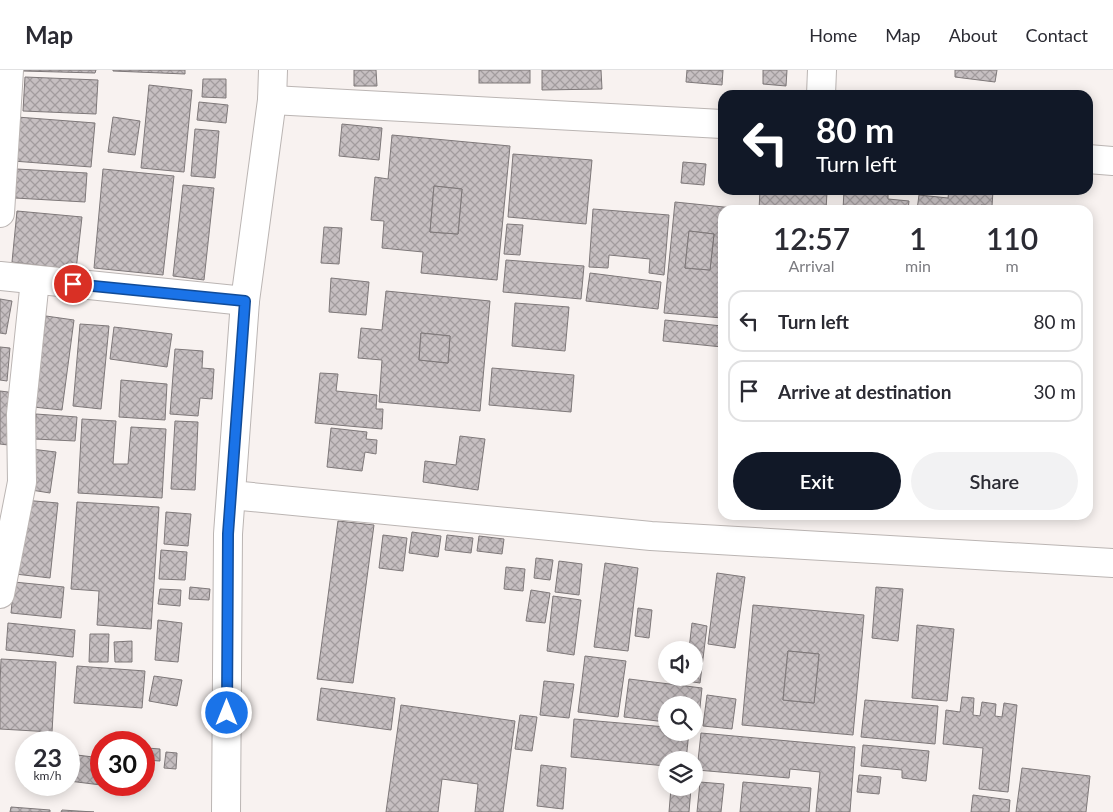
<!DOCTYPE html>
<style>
body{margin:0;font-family:Lato,sans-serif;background:#f2f2f3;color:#2b2b33;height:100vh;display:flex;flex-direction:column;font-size:19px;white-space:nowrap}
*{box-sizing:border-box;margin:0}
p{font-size:16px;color:#7c7c81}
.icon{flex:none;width:28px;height:28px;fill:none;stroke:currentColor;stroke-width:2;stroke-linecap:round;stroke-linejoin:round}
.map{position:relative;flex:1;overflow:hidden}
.panel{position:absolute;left:718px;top:135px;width:375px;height:315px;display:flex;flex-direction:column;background:#fff;border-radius:15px;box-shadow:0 2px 12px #0003}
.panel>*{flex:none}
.top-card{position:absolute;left:718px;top:20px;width:375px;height:105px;border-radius:15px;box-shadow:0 2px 12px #0003;background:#111827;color:#fff;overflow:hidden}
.controls{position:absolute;left:658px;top:571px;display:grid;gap:10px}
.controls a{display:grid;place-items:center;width:45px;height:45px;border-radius:50%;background:#fff;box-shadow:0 2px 12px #0003;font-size:25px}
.speed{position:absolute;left:15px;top:661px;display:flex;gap:10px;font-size:25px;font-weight:700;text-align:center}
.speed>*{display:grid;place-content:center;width:65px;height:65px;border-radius:50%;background:#fff;box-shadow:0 2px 12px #0003;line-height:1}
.speed small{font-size:12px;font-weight:400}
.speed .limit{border:8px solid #d22;background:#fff;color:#111}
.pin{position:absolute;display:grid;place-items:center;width:42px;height:42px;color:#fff;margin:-21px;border:2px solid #fff;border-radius:50%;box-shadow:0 1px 5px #0007}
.me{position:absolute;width:55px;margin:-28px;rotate:0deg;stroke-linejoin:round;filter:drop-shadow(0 0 4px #0008)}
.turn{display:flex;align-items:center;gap:18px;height:105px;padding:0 15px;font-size:22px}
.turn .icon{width:65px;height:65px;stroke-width:2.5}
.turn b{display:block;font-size:35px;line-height:42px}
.eta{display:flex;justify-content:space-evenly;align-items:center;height:85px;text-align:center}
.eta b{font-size:30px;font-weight:600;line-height:35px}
.cta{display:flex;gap:10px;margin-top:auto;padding:10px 15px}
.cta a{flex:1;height:58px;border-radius:30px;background:#111827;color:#fff;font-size:20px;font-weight:600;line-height:58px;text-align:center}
.cta a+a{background:#f2f2f3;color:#2b2b33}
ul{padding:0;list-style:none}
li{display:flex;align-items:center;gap:15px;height:62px;margin:0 10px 8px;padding:0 5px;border:2px solid #e1e1e2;border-radius:15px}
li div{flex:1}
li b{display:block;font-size:19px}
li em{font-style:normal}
header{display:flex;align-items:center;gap:30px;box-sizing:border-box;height:70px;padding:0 25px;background:#fff;border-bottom:1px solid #e1e1e2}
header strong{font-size:24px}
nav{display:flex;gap:28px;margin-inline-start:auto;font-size:18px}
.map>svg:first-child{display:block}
</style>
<header>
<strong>Map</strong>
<nav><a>Home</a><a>Map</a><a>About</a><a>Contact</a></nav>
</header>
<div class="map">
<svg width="1113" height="742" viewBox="0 0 1113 742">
<defs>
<pattern id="building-cross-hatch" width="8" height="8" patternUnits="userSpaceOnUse" patternTransform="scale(1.25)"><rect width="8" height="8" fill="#c6bfc1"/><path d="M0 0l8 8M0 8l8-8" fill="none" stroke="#a29c9e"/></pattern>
</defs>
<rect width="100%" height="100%" fill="#f8f2f0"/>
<g fill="url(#building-cross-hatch)" stroke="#7e7879" fill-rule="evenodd">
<polygon points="23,0 96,0 95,3 23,1"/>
<polygon points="113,0 185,0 185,4 113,1"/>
<polygon points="354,0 376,0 377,16 354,16"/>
<rect x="479" y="0" width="51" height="13"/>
<polygon points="542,0 601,0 602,19 542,20"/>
<polygon points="687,0 723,0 722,15 686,12"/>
<polygon points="763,0 787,0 786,16 763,14"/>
<polygon points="955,0 997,0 995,12 955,7"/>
<polygon points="25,7 98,10 96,44 23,41"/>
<polygon points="203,9 226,9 226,28 202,27"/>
<polygon points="149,15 192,20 184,102 141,98"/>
<polygon points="199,32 228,35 226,53 197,50"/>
<polygon points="17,47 95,53 91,97 13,91"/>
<polygon points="113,47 140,51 135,85 108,82"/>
<polygon points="342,54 382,58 379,90 339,86"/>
<polygon points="195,59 219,61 215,108 191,106"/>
<path d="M392,65L510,76L497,210L421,203L423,182L382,178L384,151L371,150L375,107L388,109ZM434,116L462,119L458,164L430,162Z"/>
<polygon points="513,84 592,90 586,154 508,147"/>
<polygon points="683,92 706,94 704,115 681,113"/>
<polygon points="17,99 87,103 85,132 15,128"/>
<polygon points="103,99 174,106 163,205 94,198"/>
<polygon points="183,115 214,118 204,210 173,206"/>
<polygon points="434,116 462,119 458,164 430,162"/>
<polygon points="760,120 802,120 827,122 826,140 759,140"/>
<polygon points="844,120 888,120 888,129 909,131 908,140 843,140"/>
<polygon points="949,120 993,121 992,136 981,135 981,140 917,140 919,125 948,128"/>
<path d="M675,132L753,140H722V248L664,243ZM689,161L714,164L710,200L685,198Z"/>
<polygon points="593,139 669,145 664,205 649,203 650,189 609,185 608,198 589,197"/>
<polygon points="17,141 82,147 76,200 12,192"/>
<polygon points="507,154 523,155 520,185 504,184"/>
<polygon points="324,157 342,158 339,194 321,193"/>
<polygon points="689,161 714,164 710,200 685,198"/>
<polygon points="506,190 584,196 581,229 503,222"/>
<polygon points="590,203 661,212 658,239 586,231"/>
<polygon points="331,208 369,212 366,245 329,242"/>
<path d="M386,221L490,231L480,341L379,332L382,290L358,288L361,258L382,260ZM421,263L450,266L448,293L419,290Z"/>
<polygon points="0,229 12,231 6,264 0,263"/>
<polygon points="515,233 569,237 565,281 512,276"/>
<polygon points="46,246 74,250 62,340 33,337"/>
<polygon points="665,250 722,256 722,277 663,271"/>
<polygon points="80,254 109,256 101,339 73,336"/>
<polygon points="114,257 172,264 167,297 110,289"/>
<polygon points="421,263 450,266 448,293 419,290"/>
<polygon points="0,277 10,278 7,311 0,310"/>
<polygon points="175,279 203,281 202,298 214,299 212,329 200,328 198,346 170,344"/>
<polygon points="492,298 574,305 571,342 489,335"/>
<polygon points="320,303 338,304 336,321 377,325 376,339 383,339 382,359 315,353"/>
<polygon points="121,310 167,314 165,350 119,347"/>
<polygon points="0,321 16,323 8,375 0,374"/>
<polygon points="36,344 77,347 75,371 35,369"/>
<polygon points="82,349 116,351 113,394 128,394 131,357 166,359 162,428 78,423"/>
<polygon points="175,351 198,352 195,420 171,419"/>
<polygon points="331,358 367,362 366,369 377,370 376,384 365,382 362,401 327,397"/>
<polygon points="460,366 485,369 478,420 423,412 425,391 456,395"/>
<polygon points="31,379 56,382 50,423 25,419"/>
<polygon points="23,430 58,433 50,508 15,504"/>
<polygon points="77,432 159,437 151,559 97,555 99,521 71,519"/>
<polygon points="166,442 191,444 188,476 164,474"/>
<polygon points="338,451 374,455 353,613 317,609"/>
<polygon points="412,462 441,466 438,487 409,483"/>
<polygon points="383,465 407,468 403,501 379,498"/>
<polygon points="447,465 473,468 471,483 445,480"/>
<polygon points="479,466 504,469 502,484 477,481"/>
<polygon points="161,480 187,482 185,510 159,509"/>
<polygon points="536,488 553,490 550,510 534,508"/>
<polygon points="559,491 582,494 579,525 555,522"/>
<polygon points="605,493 638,498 628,581 594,577"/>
<polygon points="506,497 525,499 523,521 504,519"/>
<polygon points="717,503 745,507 735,578 708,574"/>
<polygon points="14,512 64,517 61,548 11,543"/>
<polygon points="190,517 210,519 209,530 189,529"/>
<polygon points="876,517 903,519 898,571 872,568"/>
<polygon points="160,519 181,520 180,536 158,534"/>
<polygon points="531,520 550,523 545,553 526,551"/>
<polygon points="553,526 581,530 574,585 547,581"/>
<path d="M753,535L864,545L853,665L742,655ZM788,581L819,584L814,633L783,630Z"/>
<polygon points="638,538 652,540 649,568 635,566"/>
<polygon points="158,550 182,553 178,592 155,590"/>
<polygon points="8,553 75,560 73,587 6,580"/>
<polygon points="692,553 707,556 700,613 673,609 673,608 694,608 694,580 676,580 676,577 689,579"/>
<polygon points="917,555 954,559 947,631 912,628"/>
<polygon points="90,564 109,564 108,592 89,592"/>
<polygon points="132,571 132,592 115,592 114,572"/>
<polygon points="788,581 819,584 814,633 783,630"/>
<polygon points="585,586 626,591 618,647 578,642"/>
<polygon points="1,589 56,592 52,662 0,659 0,613"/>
<polygon points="77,596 145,601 142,638 74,633"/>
<polygon points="154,606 182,610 177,636 149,631"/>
<polygon points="629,609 702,618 698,656 694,656 694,635 666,635 666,652 624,647"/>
<polygon points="544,611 574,614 569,648 540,645"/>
<polygon points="321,618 395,628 391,660 317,650"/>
<polygon points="707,625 736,629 732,659 703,656"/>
<polygon points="962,627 974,628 973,645 980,646 982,632 996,634 995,646 1002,647 1004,633 1017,635 1008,722 979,719 983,678 943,674 946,640 960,642"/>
<polygon points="865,630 938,636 935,674 861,667"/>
<polygon points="401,635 515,651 503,742 475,742 478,714 442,709 438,742 386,742"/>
<polygon points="520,645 537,647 532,681 515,679"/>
<polygon points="574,649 666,657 666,662 689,662 686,690 666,690 666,696 571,687"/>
<polygon points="701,663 855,677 850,742 816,742 820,702 790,699 789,708 697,700"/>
<polygon points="863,675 929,681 926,711 902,708 902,700 861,696"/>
<polygon points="147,678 160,679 160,691 146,690"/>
<polygon points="166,682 177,683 176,699 164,698"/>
<polygon points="69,684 101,688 101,715 69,711"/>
<polygon points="541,695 566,698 563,739 537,736"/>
<polygon points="1022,698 1090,706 1086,742 1016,742"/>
<polygon points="859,705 881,707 879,724 857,722"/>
<polygon points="700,712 724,714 721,742 697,742"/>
<polygon points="743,712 811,718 809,742 740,742"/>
<polygon points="671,718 691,718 689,742 669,742"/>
<polygon points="973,725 1010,730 1009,742 971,742"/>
<polygon points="11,737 50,740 50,742 10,742"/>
<polygon points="62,740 94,742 61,742"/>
</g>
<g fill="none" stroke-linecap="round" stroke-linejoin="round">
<defs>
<g id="minor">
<polyline points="821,25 822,0"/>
<polyline points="272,30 722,54"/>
<polyline points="1088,89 1113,91"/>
<polyline points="0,143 9,0"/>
<polyline points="0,206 245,231"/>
<polyline points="231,425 651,466 1113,493"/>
<polyline points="0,524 22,412 21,344 35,210"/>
<polyline points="226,742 228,464 245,231 272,30 273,0"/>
</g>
</defs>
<use href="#minor" stroke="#bbb5b3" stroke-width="30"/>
<use href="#minor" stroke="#fff" stroke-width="28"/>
</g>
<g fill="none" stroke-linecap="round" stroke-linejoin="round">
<defs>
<polyline id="route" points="73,214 245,231 228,464 227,643"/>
</defs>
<use href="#route" stroke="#114b97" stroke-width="12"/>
<use href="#route" stroke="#1a73e8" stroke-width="9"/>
</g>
</svg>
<div class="controls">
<a><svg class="icon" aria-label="sound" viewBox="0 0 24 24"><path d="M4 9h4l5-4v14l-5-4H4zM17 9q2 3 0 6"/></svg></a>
<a><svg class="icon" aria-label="search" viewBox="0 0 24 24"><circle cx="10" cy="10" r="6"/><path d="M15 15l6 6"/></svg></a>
<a><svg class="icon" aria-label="layers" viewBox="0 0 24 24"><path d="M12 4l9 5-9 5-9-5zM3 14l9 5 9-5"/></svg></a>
</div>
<div class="speed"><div>23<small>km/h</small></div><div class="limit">30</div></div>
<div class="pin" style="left:73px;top:214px;background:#d93025"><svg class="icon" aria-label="arrive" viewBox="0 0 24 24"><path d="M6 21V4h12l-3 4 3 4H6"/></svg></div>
<svg class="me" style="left:227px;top:643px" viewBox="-20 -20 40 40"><circle r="17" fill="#1a73e8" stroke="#fff" stroke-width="3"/><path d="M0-11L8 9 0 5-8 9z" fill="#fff"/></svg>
<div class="top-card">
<div class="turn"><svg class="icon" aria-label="left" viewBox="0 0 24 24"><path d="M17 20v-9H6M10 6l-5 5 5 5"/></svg><div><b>80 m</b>Turn left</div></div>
</div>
<section class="panel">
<div class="eta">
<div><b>12:57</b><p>Arrival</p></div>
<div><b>1</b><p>min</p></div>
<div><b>110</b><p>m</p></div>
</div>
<ul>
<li><svg class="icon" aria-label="left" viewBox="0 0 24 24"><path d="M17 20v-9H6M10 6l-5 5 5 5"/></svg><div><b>Turn left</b></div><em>80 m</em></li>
<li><svg class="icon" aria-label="arrive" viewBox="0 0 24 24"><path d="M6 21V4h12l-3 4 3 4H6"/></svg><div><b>Arrive at destination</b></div><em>30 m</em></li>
</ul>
<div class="cta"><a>Exit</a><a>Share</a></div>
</section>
</div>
